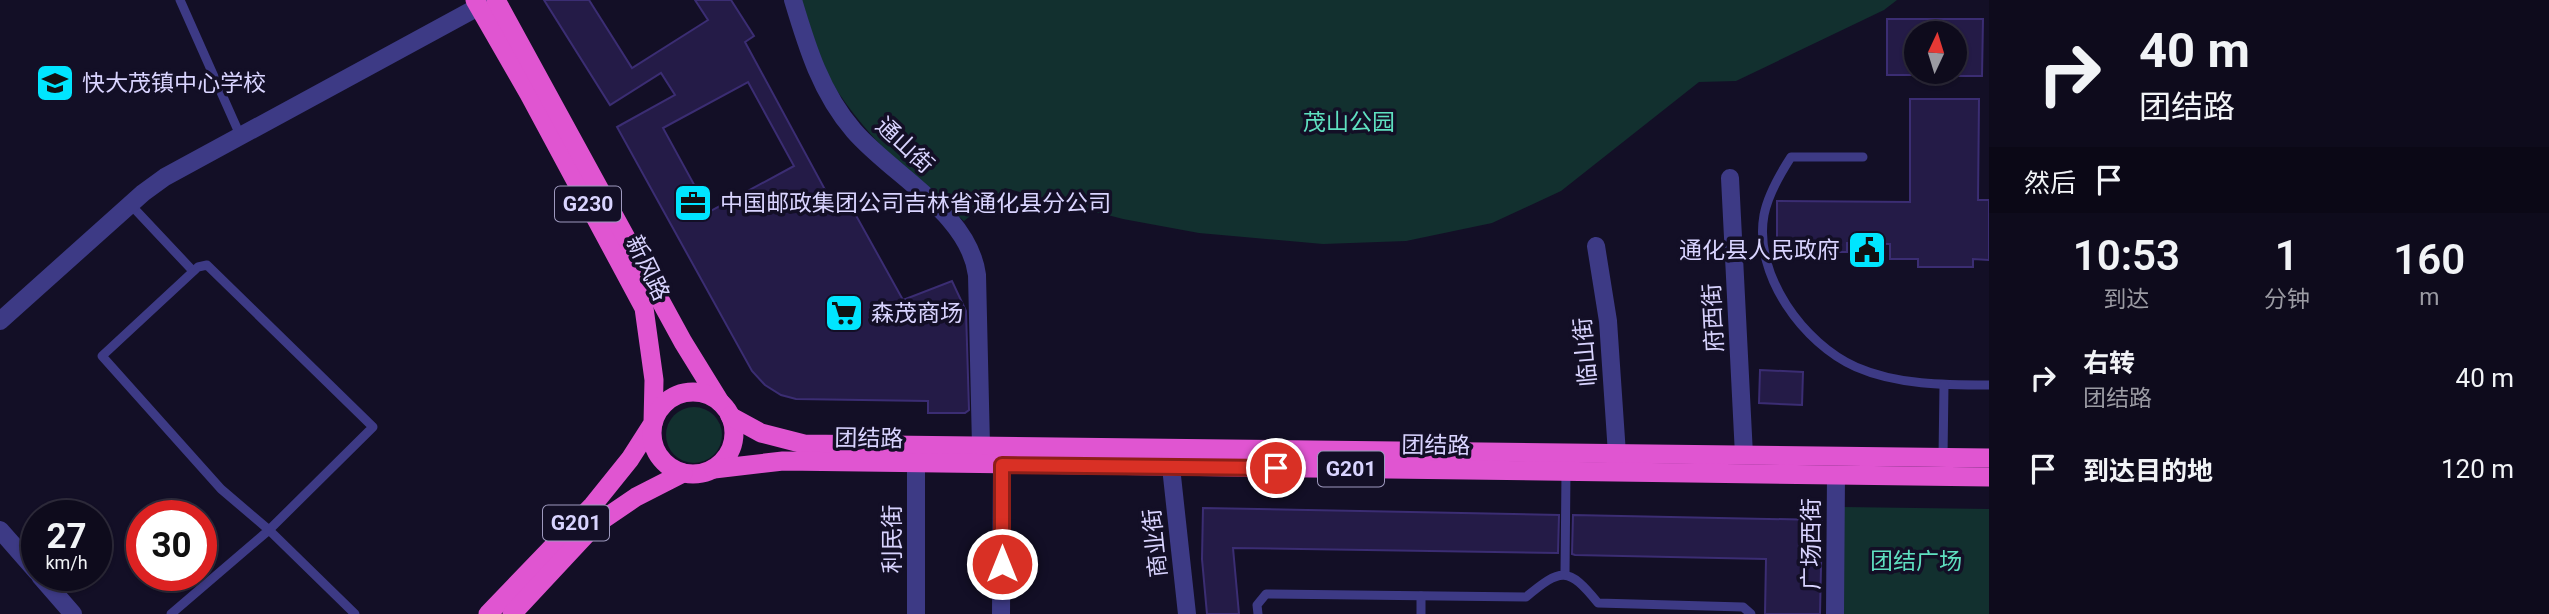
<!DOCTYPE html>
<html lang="zh">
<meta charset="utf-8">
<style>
body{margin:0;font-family:Roboto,"Noto Sans SC",sans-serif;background:#1c1929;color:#f1f3f6;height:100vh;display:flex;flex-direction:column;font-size:26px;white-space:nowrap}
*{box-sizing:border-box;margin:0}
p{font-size:23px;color:#9b9ba3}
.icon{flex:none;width:38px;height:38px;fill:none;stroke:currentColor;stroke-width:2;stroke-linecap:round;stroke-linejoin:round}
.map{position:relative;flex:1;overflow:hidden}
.sheet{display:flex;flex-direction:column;background:#0e0b1c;width:560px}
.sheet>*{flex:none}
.banner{background:#0e0b1c;color:#f1f3f6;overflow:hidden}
.needle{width:46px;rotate:4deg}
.controls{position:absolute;left:1904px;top:21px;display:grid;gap:14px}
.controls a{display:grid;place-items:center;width:63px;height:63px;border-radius:50%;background:#0e0b1c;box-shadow:0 2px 5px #0004,0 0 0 2px #2e2b3b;font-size:35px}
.speed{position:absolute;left:21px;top:500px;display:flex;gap:14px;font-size:35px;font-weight:700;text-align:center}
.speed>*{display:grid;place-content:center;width:91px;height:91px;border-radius:50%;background:#0e0b1c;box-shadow:0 2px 5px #0004,0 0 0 2px #2e2b3b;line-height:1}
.speed small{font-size:18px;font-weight:400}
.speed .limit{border:10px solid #d22;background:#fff;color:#111}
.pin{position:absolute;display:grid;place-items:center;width:60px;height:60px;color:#fff;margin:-30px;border:4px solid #fff;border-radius:50%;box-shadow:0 2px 7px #0007}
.me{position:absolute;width:77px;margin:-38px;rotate:0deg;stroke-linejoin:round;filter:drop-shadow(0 0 5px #0008)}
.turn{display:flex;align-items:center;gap:24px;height:147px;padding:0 35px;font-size:32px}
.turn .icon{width:91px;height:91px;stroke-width:2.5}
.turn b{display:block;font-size:49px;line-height:60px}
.then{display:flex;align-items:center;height:66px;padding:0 35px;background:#0003;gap:14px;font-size:26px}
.eta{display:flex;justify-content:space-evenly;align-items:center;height:119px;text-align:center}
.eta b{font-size:42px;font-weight:600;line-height:49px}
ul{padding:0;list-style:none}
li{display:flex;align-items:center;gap:21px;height:91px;padding:0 35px}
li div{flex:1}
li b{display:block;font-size:26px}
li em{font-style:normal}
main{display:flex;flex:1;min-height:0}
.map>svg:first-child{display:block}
</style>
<main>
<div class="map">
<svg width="1989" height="614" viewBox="0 0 1989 614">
<rect width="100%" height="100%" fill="#130f26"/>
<g fill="#12302f">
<path d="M800,0H1897L1884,10L1736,81L1699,82L1561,191L1492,223L1406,241L1323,244L1199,233L1123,219L1005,188L964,221C909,176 849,122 818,57C810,39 806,18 800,0Z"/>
<circle cx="694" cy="435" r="28"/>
<polygon points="1844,507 1989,509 1989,614 1844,614"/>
</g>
<g fill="#241b47" stroke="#3b2d73" stroke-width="2" fill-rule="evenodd">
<path d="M544,0H589L632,68L708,20L695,0H731L754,36L745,42L830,199L843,192L903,300L952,281L966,311L969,410L965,413H928V401L796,399L781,395L765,385L752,371L617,127L675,95L661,73L610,105ZM748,82L794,166L709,212L663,128Z"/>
<polygon points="1887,19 1983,19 1982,76 1955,76 1955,33 1916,33 1916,75 1887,75"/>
<polygon points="1910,99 1979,99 1978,200 1989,200 1989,260 1973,259 1973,267 1918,267 1918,259 1890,259 1890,244 1847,243 1847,252 1817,252 1817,243 1777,243 1777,201 1910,202"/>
<polygon points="1760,370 1803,372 1802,405 1759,403"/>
<polygon points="1203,508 1559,515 1558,553 1233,548 1239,614 1207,614 1202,559"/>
<polygon points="1573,515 1822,520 1820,614 1765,614 1766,559 1575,555 1572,554"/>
</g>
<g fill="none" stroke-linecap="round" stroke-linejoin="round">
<g stroke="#3d3a85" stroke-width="9">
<polyline points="180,0 240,135"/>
<path d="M1863,157H1791C1780,174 1768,194 1764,215C1753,275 1804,344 1856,367C1897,385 1945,385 1989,385"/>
<polyline points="130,204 193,271"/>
<polyline points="1943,457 1944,385"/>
<polyline points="1565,574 1566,472"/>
<polyline points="1421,596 1421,614"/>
<polyline points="171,614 269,530 373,427 207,265 198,267 102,356 221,489 269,530 355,614"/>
<path d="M1258,614L1257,605L1266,594L1526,597C1561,568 1568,566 1598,603L1743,607L1751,614"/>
</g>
<g stroke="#3d3a85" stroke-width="18">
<path d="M793,0C807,47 821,93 854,131C893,176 969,213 977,275L981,446"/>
<polyline points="1730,178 1744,455"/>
<polyline points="1596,246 1608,321 1617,454"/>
<polyline points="0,321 143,193 165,177 489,1"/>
<polyline points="916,614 916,464"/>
<polyline points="1001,614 1002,465"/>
<polyline points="1835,614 1836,475"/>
</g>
<g stroke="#3d3a85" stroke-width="18">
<polyline points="1171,467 1187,614"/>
<polyline points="0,530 37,572"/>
<polyline points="40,576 73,614"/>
</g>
<g stroke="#e055d1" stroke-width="19">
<polyline points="475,0 529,94 644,308 654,380 653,423 630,459 593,505 488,614"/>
<polyline points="496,0 683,342 720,402"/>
<circle cx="693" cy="433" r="41"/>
<polyline points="730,416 761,433 804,444 1989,458"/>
<polyline points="714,469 783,461 1989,477"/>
<polyline points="512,614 595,525 636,497 683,473"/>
</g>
</g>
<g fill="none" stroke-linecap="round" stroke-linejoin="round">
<defs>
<polyline id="route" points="1002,564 1002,465 1276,468"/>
</defs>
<use href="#route" stroke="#8d1f18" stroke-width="18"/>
<use href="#route" stroke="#d93025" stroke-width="12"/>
</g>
<defs>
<symbol id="school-square" viewBox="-11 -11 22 22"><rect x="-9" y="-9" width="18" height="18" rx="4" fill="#00e5ff" stroke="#130f26"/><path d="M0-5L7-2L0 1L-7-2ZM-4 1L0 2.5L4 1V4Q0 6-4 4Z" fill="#111"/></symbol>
<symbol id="office-square" viewBox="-11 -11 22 22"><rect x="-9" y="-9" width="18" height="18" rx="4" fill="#00e5ff" stroke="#130f26"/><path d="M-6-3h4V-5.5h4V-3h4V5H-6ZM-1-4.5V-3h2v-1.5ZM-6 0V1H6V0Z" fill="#111"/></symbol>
<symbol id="civic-square" viewBox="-11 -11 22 22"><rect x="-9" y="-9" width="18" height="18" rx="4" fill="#00e5ff" stroke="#130f26"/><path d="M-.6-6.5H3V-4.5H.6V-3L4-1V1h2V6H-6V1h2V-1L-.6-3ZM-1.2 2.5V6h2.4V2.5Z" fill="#111"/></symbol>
<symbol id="supermarket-square" viewBox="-11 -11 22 22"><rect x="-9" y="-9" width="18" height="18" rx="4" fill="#00e5ff" stroke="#130f26"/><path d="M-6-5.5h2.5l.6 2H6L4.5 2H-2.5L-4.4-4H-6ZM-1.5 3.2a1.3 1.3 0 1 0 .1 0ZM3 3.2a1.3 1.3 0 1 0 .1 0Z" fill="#111"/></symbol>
</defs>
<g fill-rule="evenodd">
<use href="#school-square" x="33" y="61" width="44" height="44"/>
<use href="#office-square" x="671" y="181" width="44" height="44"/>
<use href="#civic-square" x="1845" y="228" width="44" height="44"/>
<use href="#supermarket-square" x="822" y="291" width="44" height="44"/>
</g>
<g text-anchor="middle" stroke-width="7" stroke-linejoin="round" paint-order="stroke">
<g fill="#130f26" stroke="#9e99be" stroke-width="2">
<rect x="555" y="186.5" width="66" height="35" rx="5"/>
<rect x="1318" y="451.5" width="66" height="35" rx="5"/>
<rect x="543" y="505.5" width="66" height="35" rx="5"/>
</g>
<g font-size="21" font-weight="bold" fill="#d9d4ff">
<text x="588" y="211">G230</text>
<text x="1351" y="476">G201</text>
<text x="576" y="530">G201</text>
</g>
<g font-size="23" fill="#d9d4ff" stroke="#130f26" text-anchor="start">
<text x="82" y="91">快大茂镇中心学校</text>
<text x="720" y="211">中国邮政集团公司吉林省通化县分公司</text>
<text x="1840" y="258" text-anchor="end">通化县人民政府</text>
<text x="871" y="321">森茂商场</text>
</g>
<g font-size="23" fill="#5fe0c0" stroke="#130f26">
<text x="1349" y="130">茂山公园</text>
<text x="1916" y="569">团结广场</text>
</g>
<g font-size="23" fill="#d9d4ff" stroke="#130f26">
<text transform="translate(905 145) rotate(43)" y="8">通山街</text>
<text transform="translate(648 268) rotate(64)" y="8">新风路</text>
<text transform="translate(1713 318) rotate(-93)" y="8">府西街</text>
<text transform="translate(1585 352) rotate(-95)" y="8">临山街</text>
<text transform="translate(869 438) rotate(1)" y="8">团结路</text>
<text transform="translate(1436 445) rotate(1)" y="8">团结路</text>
<text transform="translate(892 539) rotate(-90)" y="8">利民街</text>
<text transform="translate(1155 543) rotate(-96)" y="8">商业街</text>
<text transform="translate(1811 544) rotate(-90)" y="8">广场西街</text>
</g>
</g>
</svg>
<div class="controls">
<a><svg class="needle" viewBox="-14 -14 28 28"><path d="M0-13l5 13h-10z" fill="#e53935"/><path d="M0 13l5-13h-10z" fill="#9b9ba3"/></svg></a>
</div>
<div class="speed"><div>27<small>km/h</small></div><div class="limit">30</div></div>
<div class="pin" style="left:1276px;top:468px;background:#d93025"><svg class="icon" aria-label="arrive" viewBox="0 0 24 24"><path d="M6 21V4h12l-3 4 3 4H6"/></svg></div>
<svg class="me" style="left:1002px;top:564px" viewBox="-20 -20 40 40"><circle r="17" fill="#d93025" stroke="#fff" stroke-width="3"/><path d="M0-11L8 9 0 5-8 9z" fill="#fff"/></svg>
</div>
<section class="sheet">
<div class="banner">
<div class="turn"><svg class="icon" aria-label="right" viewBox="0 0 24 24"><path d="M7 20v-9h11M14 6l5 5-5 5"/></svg><div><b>40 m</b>团结路</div></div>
<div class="then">然后<svg class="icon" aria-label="arrive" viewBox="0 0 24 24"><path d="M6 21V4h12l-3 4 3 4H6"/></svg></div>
</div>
<div class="eta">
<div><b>10:53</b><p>到达</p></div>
<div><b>1</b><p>分钟</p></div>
<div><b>160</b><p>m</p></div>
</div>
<ul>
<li><svg class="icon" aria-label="right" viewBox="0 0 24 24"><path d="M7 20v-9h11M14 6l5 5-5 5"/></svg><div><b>右转</b><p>团结路</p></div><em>40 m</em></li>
<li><svg class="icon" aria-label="arrive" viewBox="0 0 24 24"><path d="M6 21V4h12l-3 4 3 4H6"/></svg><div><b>到达目的地</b></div><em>120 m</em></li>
</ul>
</section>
</main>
